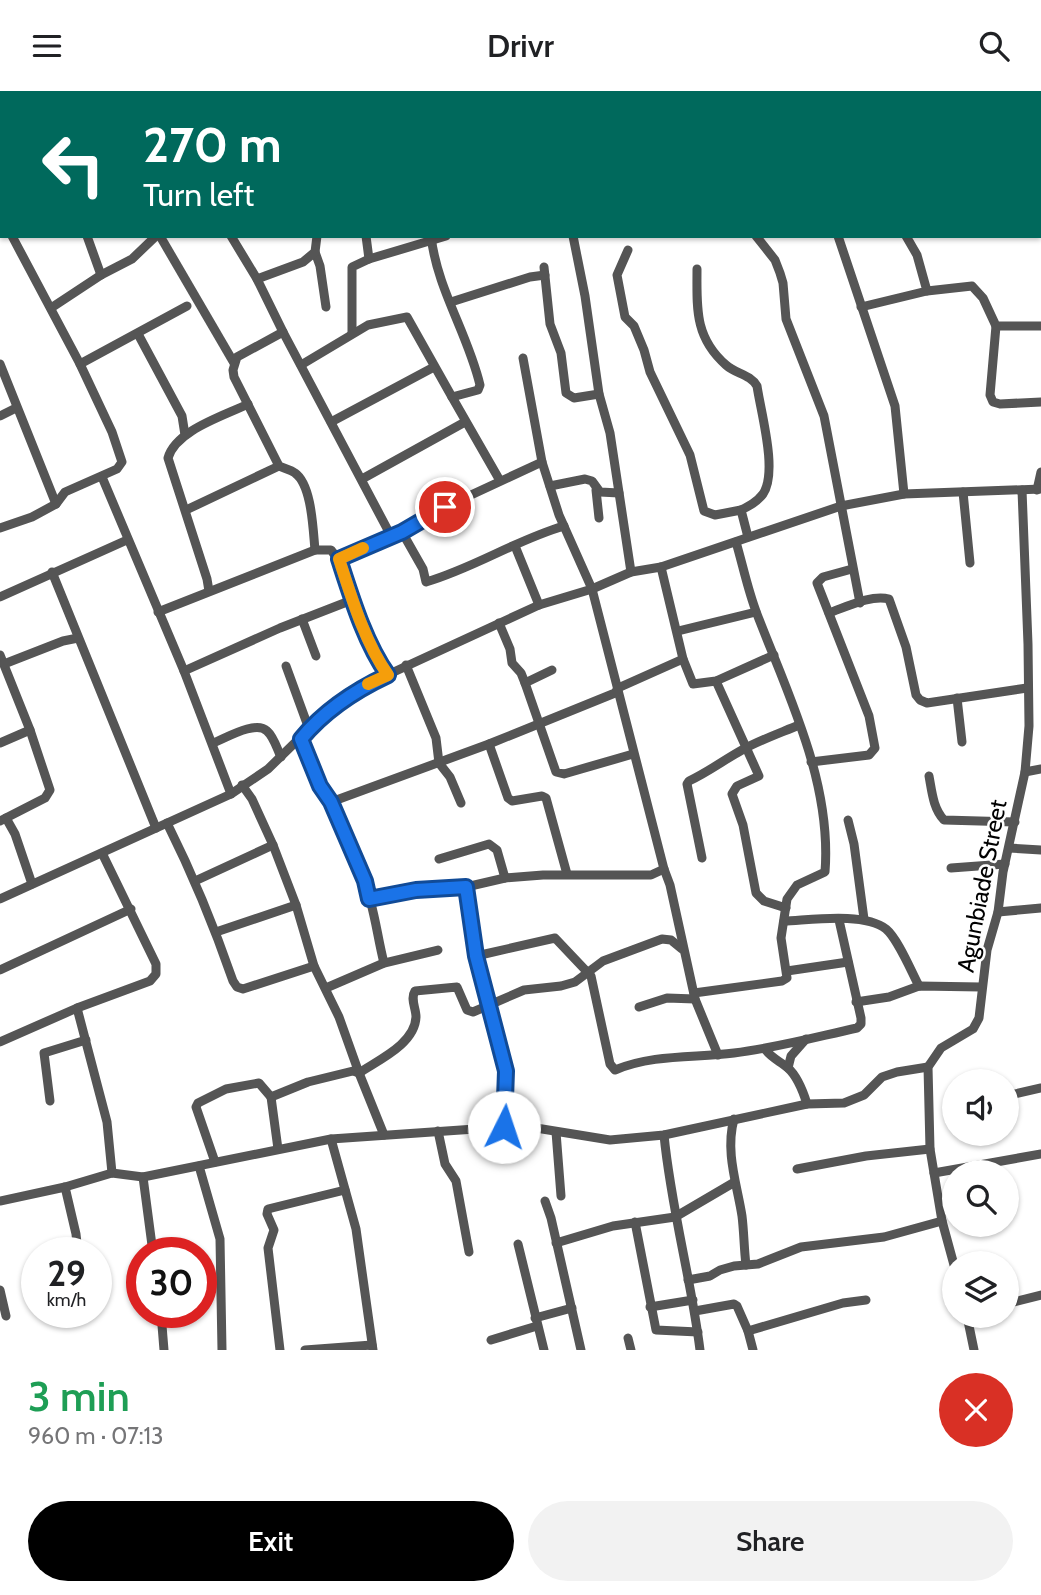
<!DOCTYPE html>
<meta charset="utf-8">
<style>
body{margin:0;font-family:Cabin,sans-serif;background:#f2f2f2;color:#202124;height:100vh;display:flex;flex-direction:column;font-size:26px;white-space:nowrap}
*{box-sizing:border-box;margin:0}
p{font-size:23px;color:#757577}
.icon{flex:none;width:38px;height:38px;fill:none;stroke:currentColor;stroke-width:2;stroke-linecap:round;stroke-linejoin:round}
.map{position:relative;height:1259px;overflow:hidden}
.drawer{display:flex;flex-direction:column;background:#fff;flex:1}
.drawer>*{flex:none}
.guide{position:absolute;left:0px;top:0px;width:1041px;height:147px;box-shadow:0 2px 5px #0004;background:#00695c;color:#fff;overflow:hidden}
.fabs{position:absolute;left:942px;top:978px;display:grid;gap:14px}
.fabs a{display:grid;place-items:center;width:77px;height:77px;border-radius:50%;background:#fff;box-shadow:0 2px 5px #0004;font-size:35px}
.speed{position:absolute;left:21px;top:1146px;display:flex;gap:14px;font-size:35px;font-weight:700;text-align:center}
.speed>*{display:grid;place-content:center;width:91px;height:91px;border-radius:50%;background:#fff;box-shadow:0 2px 5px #0004;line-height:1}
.speed small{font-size:18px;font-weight:400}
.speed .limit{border:10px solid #d22;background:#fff;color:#111}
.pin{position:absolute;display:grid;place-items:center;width:60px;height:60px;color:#fff;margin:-30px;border:4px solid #fff;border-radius:50%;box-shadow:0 2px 7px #0007}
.me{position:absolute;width:77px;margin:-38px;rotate:4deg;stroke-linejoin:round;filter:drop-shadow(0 0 5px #0008)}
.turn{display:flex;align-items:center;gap:24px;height:147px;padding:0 28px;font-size:32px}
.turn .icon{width:91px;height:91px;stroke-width:2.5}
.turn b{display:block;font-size:49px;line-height:60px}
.round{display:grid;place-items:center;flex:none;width:74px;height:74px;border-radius:37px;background:#f2f2f2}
.summary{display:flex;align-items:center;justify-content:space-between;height:119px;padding:0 28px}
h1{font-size:42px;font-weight:600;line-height:52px;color:#1e9e55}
.action{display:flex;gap:14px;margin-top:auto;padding:14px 28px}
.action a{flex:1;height:80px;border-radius:42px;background:#000;color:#fff;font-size:28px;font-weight:600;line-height:80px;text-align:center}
.action a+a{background:#f2f2f2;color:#202124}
header{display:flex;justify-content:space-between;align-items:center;height:91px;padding:0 28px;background:#fff;font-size:32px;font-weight:600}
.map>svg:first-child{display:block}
</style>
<header><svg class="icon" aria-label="menu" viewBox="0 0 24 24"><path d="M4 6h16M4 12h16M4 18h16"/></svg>Drivr<svg class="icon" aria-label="search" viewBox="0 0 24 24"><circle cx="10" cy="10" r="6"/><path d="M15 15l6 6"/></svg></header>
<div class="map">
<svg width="1041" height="1259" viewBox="0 0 1041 1259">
<rect width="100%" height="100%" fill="#fff"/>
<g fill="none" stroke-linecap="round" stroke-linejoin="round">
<g stroke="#555" stroke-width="9">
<polyline points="76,0 78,2"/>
<polyline points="225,0 226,2"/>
<polyline points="300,0 301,2"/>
<polyline points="378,0 379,2"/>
<polyline points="450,0 451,2"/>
<polyline points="531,0 531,2"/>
<polyline points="691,0 691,2"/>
<polyline points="63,2 67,0"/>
<polyline points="707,2 710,0"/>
<polyline points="830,2 833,0"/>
<polyline points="1040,9 1041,9"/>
<polyline points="0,45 2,44"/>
<polyline points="0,126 2,129"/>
<polyline points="12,145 80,273 187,215"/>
<polyline points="87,145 101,184"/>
<polyline points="160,145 234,272"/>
<polyline points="231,145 257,188 283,241 391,445"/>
<polyline points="366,145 369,168"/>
<path d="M431,145C437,198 468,243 480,294L478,299L452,306L499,388"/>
<polyline points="573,145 585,205 599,303 610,342 631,481"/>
<polyline points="756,145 775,169 780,182 783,192 786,228 824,325 860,512"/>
<polyline points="838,145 895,315 904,403"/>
<polyline points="628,159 617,184 625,226 634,235 644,259 650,281 690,364 704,420 715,424 741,419"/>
<polyline points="315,161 320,175 326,216"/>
<polyline points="544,176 550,233 561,262 566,302 574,307 599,303"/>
<path d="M697,178C697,216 694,246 726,274C736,283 750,283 757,295C761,322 778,381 763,403C757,411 749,415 741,419L748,446"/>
<polyline points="257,188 303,171 315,161 317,145"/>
<polyline points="927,200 972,195 983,207 996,235 1041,235"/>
<polyline points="451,211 530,186 545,184"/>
<polyline points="861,216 927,200 917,164 906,145"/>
<polyline points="51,217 101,184 132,168 156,145"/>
<polyline points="996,235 990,304 993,311 1000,313 1041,311"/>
<path d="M283,241L237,266L233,279L234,286L279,375C283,377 291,379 295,382C312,394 313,439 315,459H331C343,473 346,492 353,509C362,534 372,562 388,584"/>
<polyline points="352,242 352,176 369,168 446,145"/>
<polyline points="138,243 182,325 185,344"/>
<polyline points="523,267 542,371 559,424 592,498 664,778 670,794 695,908 718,964"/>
<polyline points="0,273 56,413"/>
<polyline points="301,274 368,234 407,226 452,306"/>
<polyline points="0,325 16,317"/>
<polyline points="331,331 434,276"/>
<polyline points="102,386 184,580 231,703"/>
<polyline points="362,388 465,331"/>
<polyline points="550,395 585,388 592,390 600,401 619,402"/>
<polyline points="596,399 599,427"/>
<polyline points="1037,399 1041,381"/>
<polyline points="963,401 970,472"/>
<polyline points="186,419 279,375"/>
<polyline points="0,437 32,426 56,413 65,401 117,378 122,371 112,341 80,273"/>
<path d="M402,441L423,478L426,491C474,477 516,449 564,435"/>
<polyline points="515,455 539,514"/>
<polyline points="339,468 402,441 445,416 542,371"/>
<polyline points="661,476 683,568 693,593 716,590 774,564"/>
<polyline points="52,481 156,737"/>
<path d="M209,500L207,488L168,367C176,339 224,325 248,313"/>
<polyline points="0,506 127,449"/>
<polyline points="158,521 315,459"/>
<path d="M829,522C846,516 872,503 889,508L906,556L916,604L920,609L927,612L1027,597"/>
<polyline points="302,528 316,565"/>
<polyline points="499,532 510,558 512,572 521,582 525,592 556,681 564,683 633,663"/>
<polyline points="678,540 756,521"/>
<polyline points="0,564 30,639 50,699 45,707 0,730"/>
<polyline points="4,573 63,550 78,547"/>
<polyline points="406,574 436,647 439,672 450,686 461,712"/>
<polyline points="286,575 309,638"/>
<polyline points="184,580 280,537 352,509"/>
<polyline points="716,590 759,685 737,695 732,703 743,734 756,802 764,810 786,817"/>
<polyline points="525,592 552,579"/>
<polyline points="957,607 962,651"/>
<path d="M301,648C320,695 344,739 363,787C374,813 377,845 384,872"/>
<polyline points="0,652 30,639"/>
<path d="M213,652C226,647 256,629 267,640C274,646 277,658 281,666"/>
<polyline points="489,653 508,707 512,710 542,705 546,707 567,783"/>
<polyline points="811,671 869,664 875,657 869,625 817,492 823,486 852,478"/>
<polyline points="1025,681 1041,678"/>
<path d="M929,685C932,701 933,717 944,729L1015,731"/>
<polyline points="242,694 252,708 273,754 296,814 314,875 339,926 359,982 384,1044"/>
<polyline points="331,711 489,653 615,602 618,597 683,568"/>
<polyline points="6,727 15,743 32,793"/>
<polyline points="848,729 854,753 864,828"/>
<path d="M167,732C193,784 214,835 233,890L237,896L243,898L314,875"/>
<polyline points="1009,757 1041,759"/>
<path d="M702,767L687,693L689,690C708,681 724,669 742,659C760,649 780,642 799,634"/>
<polyline points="439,768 489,753 497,759 505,787"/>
<polyline points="951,777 1005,773"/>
<polyline points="195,790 273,754"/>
<polyline points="466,796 476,865 506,980 504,1036"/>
<polyline points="0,808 231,703 268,678 309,638 359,597 539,514 592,498 631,481 661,476 841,415 904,403 1041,398"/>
<polyline points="369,808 416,799 466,796 505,787 543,784 651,784 664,778"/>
<polyline points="998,821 1041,817"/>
<path d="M784,830C811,829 864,821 886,838C898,848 911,880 919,895"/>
<polyline points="216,841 296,814"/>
<path d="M476,865L555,847L591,885L610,973L615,979C653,963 694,967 734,962C776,957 816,946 857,937L861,933V927L839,829"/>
<polyline points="0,879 131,818"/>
<polyline points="787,880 848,871"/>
<polyline points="326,897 384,872 438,859"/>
<path d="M694,902L782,890L787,887L781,847L787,808L797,794L825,781C832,691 788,604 757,523C748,500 743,475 736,451"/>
<polyline points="856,911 889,906 919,895 981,896"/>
<polyline points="639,916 667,907 695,908"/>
<polyline points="77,917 107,1031 112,1082"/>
<polyline points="0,951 77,917 150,890 156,883 156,873 102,762"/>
<path d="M765,958C771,967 780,970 788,977C798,986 803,1000 807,1013"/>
<polyline points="788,977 791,965 806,948"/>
<polyline points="1006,1005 1041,997"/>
<polyline points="271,1006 278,1058"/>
<polyline points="50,1010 44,962 86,949"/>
<path d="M734,1028C725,1061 737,1093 742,1125C744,1141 744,1158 746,1174"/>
<polyline points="438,1040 445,1073 456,1090 469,1161"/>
<polyline points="556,1041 561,1105"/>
<path d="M664,1044C671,1117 691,1187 700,1259"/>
<polyline points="331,1048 356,1138 373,1259"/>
<path d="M215,1071L196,1016L198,1012L226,998L259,992L271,1006L308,991L353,980L359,982C378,969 415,953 416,926C416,917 410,908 415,900L457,896L467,919L473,921L524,899L561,895L575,891L603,870L662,848L671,849L682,858"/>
<polyline points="199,1075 220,1148 222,1259"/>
<polyline points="797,1078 866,1065 930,1058"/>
<polyline points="934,1082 1041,1063"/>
<polyline points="143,1086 153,1162"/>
<polyline points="65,1096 76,1143 78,1162"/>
<polyline points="0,1110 65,1096 112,1082 143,1086 331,1048 504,1036 530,1036 610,1049 664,1044 807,1013 844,1012 864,1004 882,986 897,981 928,976"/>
<polyline points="545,1110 551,1127 581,1259"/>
<polyline points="635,1131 656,1239 698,1241"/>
<polyline points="556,1152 613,1135 675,1126 733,1092"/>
<polyline points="518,1153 544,1259"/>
<polyline points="954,1174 942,1130 930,1058 928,976 941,957 973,938 979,927 987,859 998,821 1003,781 1025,681 1029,635 1028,553 1022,399"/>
<polyline points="688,1189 710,1185 720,1179 734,1175 758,1173 801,1156 884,1146 942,1130"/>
<polyline points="0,1199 6,1225"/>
<polyline points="1006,1213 1041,1204"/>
<polyline points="650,1216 693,1209"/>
<polyline points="695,1220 734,1213 737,1215 748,1240 753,1259"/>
<polyline points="161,1222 164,1259"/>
<polyline points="967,1225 974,1259"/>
<polyline points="535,1227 572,1217"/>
<polyline points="748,1240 843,1212 866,1209"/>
<polyline points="628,1247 631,1259"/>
<polyline points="491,1249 537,1235"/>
<polyline points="280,1259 268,1157 274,1139 267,1123 268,1118 345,1099"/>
<polyline points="305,1259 372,1254"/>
</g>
<g stroke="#000" stroke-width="2" stroke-dasharray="10 3.5 2 3.5" stroke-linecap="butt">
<polyline points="30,2 33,0"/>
<polyline points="0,19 2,18"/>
</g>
</g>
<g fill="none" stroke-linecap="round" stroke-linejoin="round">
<defs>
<path id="route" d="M445,416L402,441L339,468C351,505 365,552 388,584C356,599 324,620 301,648L320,695L331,711L365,790L369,808L416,799L466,796L476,865L506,980L504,1036"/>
</defs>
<use href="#route" stroke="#114b97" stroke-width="18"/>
<use href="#route" stroke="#1a73e8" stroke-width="12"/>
<path stroke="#f59e0b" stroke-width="12" d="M363,457L339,468C351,505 365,552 388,584L368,593"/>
</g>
<g text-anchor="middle" stroke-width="5" stroke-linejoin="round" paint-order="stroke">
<g font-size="24" fill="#000" stroke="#fff">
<text transform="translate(982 795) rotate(-79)" y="8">Agunbiade Street</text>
</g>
</g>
</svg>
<div class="fabs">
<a><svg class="icon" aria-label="sound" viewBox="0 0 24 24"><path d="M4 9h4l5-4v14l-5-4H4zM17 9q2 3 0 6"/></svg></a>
<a><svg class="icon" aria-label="search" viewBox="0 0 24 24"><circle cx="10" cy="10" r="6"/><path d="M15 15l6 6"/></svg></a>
<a><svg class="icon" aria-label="layers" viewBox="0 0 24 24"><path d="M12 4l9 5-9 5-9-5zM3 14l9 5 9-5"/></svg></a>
</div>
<div class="speed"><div>29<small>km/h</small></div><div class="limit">30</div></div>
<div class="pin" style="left:445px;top:416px;background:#d93025"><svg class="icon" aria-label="arrive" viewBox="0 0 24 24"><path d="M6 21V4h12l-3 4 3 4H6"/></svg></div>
<svg class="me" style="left:504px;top:1036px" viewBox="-20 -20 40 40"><circle r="19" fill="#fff"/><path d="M0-13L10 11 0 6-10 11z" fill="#1a73e8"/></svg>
<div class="guide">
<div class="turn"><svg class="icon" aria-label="left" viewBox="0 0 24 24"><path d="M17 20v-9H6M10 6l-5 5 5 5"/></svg><div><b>270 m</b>Turn left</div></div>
</div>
</div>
<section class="drawer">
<div class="summary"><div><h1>3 min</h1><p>960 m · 07:13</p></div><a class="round" style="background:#d93025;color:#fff"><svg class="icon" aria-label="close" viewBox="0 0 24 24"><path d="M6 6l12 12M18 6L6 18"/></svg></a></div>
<div class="action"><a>Exit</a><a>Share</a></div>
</section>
